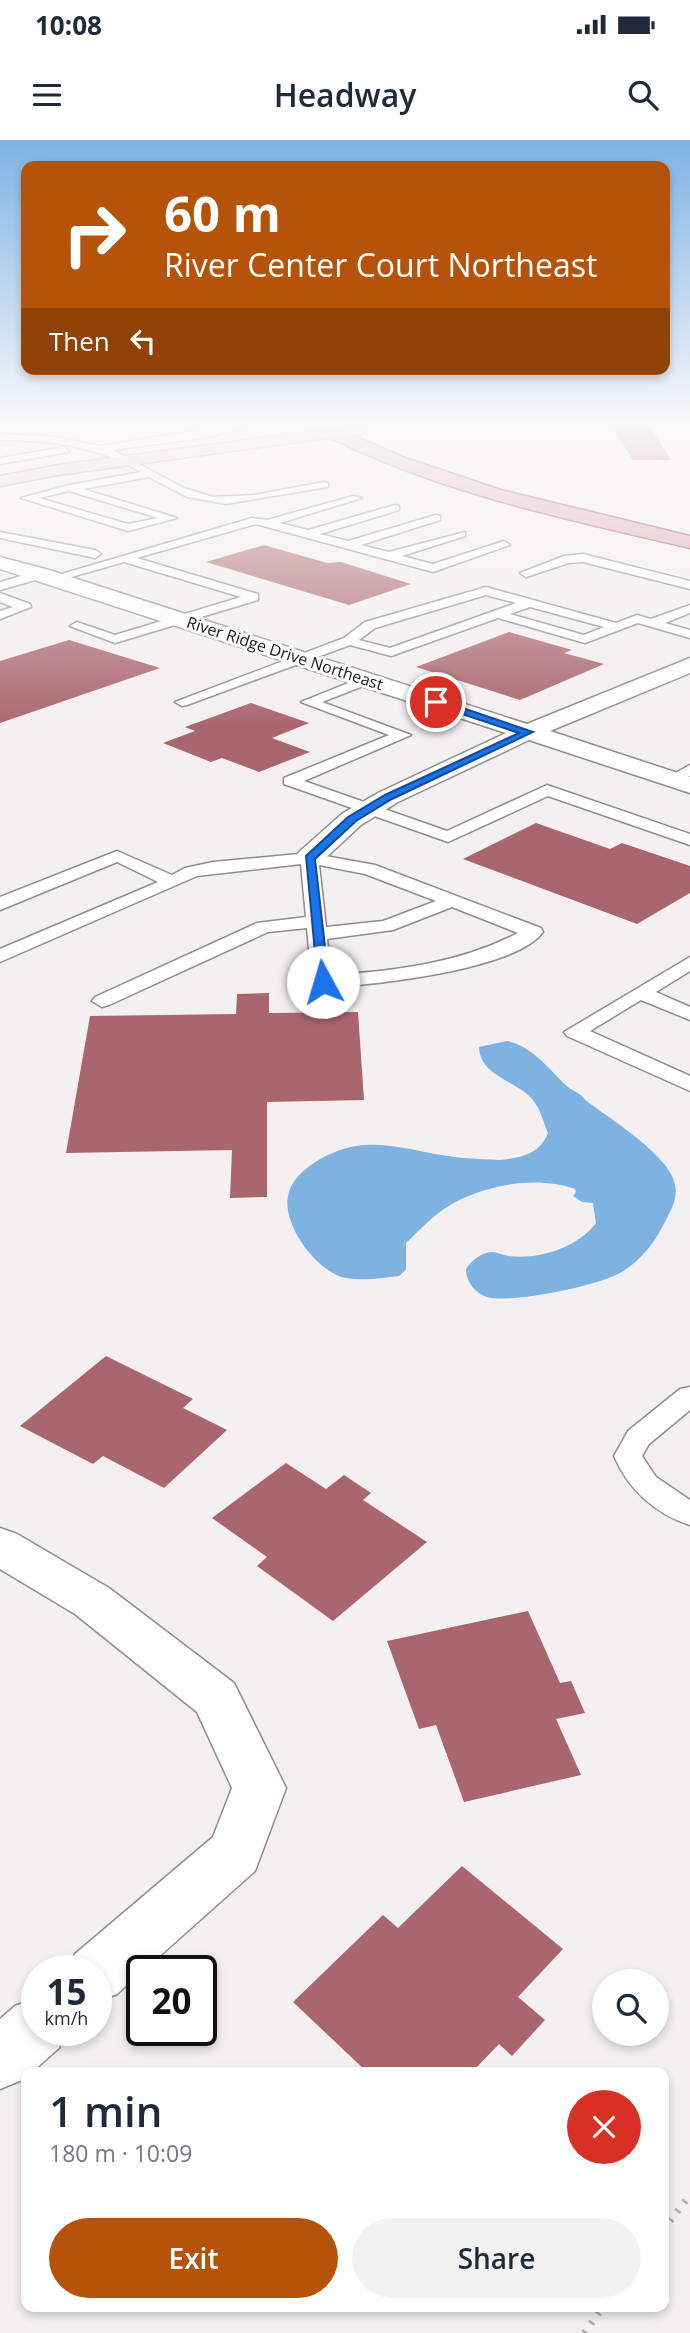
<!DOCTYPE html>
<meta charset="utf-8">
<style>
body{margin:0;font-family:"Open Sans",sans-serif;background:#f2f2f3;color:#1f2937;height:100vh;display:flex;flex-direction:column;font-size:26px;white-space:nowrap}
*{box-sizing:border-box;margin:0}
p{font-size:23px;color:#747a83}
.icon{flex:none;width:38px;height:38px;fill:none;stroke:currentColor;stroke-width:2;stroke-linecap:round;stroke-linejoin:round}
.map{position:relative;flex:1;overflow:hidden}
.drawer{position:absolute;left:21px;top:1927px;width:648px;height:245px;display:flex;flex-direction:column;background:#fff;border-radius:14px;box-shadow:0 4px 10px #0003}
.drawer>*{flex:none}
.top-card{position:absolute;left:21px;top:21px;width:649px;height:214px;border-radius:14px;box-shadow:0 4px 10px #0003;background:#b45309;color:#fff;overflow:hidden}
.tools{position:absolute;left:592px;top:1829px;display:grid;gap:14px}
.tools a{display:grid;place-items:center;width:77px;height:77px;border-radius:50%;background:#fff;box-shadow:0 4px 10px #0003;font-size:35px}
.speed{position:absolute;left:21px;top:1815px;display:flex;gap:14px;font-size:35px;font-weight:700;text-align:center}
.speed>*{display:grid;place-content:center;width:91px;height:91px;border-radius:50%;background:#fff;box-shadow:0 4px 10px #0003;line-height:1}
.speed small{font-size:18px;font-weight:400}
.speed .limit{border:4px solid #111;border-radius:10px;background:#fff;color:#111}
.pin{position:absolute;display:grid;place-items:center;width:60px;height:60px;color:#fff;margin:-30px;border:4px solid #fff;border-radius:50%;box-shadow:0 2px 7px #0007}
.me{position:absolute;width:77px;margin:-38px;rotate:354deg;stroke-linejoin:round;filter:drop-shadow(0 0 5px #0008)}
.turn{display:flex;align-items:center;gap:24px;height:147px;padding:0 28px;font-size:32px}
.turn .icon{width:91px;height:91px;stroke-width:2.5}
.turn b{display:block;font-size:49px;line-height:60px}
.then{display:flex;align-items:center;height:66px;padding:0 28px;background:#0003;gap:14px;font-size:26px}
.round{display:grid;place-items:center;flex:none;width:74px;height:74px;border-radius:37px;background:#f2f2f3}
.headline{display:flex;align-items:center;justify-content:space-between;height:119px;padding:0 28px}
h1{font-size:42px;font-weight:600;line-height:52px}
.action{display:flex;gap:14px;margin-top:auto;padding:14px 28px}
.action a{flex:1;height:80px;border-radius:42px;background:#b45309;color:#fff;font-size:28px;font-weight:600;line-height:80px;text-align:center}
.action a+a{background:#f2f2f3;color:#1f2937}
.status{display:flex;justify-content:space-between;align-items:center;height:49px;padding:0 35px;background:#fff;direction:ltr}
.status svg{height:19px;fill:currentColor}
header{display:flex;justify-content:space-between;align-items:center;height:91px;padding:0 28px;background:#fff;font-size:32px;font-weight:600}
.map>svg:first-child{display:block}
</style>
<div class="status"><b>10:08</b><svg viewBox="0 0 49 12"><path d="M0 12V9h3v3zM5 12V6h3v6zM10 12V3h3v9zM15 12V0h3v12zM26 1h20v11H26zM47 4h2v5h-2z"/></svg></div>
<header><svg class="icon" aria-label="menu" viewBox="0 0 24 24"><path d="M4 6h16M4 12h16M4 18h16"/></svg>Headway<svg class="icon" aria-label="search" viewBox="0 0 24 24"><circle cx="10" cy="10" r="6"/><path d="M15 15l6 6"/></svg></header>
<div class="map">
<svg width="690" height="2193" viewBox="0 0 690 2193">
<rect width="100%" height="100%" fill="#f4eff0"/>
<path fill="#7db2e1" d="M507,901C534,907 548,929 568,947C574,952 580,952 585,960C609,978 661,1010 673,1038C679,1053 674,1065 667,1078C656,1101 641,1122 618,1134C595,1146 511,1164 487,1157C475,1153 466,1142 466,1129C471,1121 482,1112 492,1112C497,1112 503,1115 508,1116C539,1120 577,1108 596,1083L593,1063L582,1062L573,1056L576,1052L575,1049C536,1035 482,1045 447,1067C432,1076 419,1091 406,1103V1130L399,1136C382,1138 364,1141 346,1138C317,1133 279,1082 289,1052C295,1030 330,1011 351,1007C379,1001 408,1009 435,1014C456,1018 478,1019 499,1020C520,1018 539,1015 548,993C544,984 541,971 535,963C521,941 480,938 479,907Z"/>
<g fill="#aa666e">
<polygon points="609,282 649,285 671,320 633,320"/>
<polygon points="264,405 327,423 341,422 411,444 349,465 206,422"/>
<polygon points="509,492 572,510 564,513 604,524 520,560 416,527"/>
<polygon points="69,500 160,528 0,583 0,521"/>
<polygon points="251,563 309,583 272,598 310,612 259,632 222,618 211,622 163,603 195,591 185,587"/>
<polygon points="536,683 610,709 622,703 690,726 690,753 637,784 463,719"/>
<polygon points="269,853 269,873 358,872 364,960 267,962 267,1057 230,1058 232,1010 66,1013 90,876 236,874 237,854"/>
<polygon points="106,1216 193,1259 183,1268 227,1290 164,1348 103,1316 93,1324 20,1286"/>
<polygon points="286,1323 326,1349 344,1335 371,1353 363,1360 427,1402 333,1481 257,1426 267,1417 212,1378"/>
<polygon points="528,1471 560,1543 571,1541 585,1573 556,1579 581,1635 464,1662 436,1585 419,1589 387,1501"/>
<polygon points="462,1726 563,1809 518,1857 545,1880 512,1916 499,1904 472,1932 367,1932 293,1862 383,1775 398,1788"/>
</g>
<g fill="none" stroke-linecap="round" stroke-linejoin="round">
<defs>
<g id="lane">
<path d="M236,281H246V286L209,297L113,310L184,348L213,357L254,355L324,342L328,343V347L226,364L187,357L149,337L83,349L177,378L128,391L21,358L69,345L141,332C97,306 51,300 0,300V294L50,296L101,306L236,284ZM69,351L158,378L128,384L39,358Z"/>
<polygon points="65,307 69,312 0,324 0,318"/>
<polygon points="353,356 362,358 280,383 308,390 395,365 399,366 399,370 320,394 348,401 436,375 440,376 440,380 361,405 389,412 465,392 465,396 402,416 433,424 504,401 510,405 433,432 256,384 137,418 258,454 258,460 115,503 70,486 77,482 115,495 241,457 124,422 54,442 48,438 252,378 267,380"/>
<polygon points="0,392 95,410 101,414 95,418 0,398"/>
<polygon points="583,414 690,441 690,449 583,422 569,423 526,437 520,433 564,416"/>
<polygon points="42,430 48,434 46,437 0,450 0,442"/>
<path d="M486,447L616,483L637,475L651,479L690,465V473L665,483L690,490V498L638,483L585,503L498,478L391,516L350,505L187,565L182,566L175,562L344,498L365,482ZM486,455L516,463L390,508L359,500L375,488ZM530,467L604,487L584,495L510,474Z"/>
<polygon points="0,453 30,464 31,467 0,479 0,471 13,467 0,462"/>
<polygon points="366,536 371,537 371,543 322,562 411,595 304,641 447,691 547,645 690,694 690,705 548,656 448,702 284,644 284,638 389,595 301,562"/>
<polygon points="690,625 690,636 672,644 664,639"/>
<path d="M117,711L172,735L185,728L213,722L309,713L375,725L541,788L543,792C514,831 370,845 322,848L312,842L307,788L268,792L109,865L102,867L92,861L95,857L257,783L306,777L301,724L197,736L0,822V809L158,742L117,722L0,770V757ZM319,725L365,734L436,761L383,781L326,787ZM452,767L518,793C460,823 396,831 331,835L327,799L393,790Z"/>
<polygon points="690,817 690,831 656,852 690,867 690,880 641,860 590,891 690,936 690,951 567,896 564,892"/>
<path d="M690,1247V1270L649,1304L642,1316L656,1337L690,1360V1385C655,1374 628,1349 614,1316L628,1291L680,1249Z"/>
</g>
<g id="street">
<polygon points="0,417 49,430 527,584 690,518 690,533 550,591 690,637 690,653 529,600 398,662 361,685 319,724 299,724 295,718 299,712 343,673 380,652 506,593 0,429"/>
<polygon points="0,1388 17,1394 109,1448 234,1543 286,1648 255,1731 117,1854 96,1862 96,1830 68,1830 75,1814 213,1697 232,1648 197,1572 75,1474 0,1429"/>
<polygon points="37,1858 37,1890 66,1890 59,1908 32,1932 26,1932 22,1940 0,1949 0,1879 15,1866"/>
</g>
<polygon id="secondary" points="359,285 364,287 364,293 58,335 0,346 0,336 58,325"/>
<path id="primary" d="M301,281H319L405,318L501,350L690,396V408C571,380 448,355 337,301C326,296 308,290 301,281Z"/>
</defs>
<use href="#lane" stroke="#908c8c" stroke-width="3"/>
<use href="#street" stroke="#908c8c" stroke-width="3"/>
<use href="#secondary" stroke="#908c8c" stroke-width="3"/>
<use href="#primary" stroke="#894b54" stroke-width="3"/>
<g stroke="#b1adae" stroke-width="7" stroke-dasharray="2.5 9" stroke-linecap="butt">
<polyline points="663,2090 690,2055"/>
<polyline points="584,2193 604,2166"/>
</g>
<use href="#lane" fill="#fff" fill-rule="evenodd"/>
<use href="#street" fill="#fff" fill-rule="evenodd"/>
<use href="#secondary" fill="#eed1d5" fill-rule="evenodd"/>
<use href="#primary" fill="#dca4ac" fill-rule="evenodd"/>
</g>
<linearGradient id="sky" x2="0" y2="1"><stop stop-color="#7db3e5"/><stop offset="0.48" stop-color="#faf8f8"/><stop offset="1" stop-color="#faf8f8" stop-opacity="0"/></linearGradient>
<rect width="690" height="588" fill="url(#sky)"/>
<polygon fill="#1a73e8" stroke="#114b97" stroke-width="2" points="436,559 533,592 392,659 356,681 315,719 329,842 318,845 306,716 348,677 385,655 519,593 432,564"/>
<g text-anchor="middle" stroke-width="6" stroke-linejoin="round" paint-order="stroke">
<g font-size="16" fill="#191718" stroke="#fffefe">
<text transform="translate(285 513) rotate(18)" y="6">River Ridge Drive Northeast</text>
</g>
</g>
</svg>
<div class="tools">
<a><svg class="icon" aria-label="search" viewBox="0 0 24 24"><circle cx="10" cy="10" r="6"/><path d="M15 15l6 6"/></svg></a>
</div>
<div class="speed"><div>15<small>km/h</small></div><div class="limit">20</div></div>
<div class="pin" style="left:436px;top:562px;background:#d93025"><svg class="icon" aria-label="arrive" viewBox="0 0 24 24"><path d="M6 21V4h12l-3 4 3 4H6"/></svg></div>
<svg class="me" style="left:323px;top:842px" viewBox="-20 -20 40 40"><circle r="19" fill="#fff"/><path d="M0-13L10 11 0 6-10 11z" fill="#1a73e8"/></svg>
<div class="top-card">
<div class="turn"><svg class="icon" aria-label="right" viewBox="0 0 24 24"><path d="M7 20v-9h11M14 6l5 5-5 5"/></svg><div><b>60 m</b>River Center Court Northeast</div></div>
<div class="then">Then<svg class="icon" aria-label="left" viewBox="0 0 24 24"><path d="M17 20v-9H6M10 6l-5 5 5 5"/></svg></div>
</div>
<section class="drawer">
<div class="headline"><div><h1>1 min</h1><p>180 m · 10:09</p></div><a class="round" style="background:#d93025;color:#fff"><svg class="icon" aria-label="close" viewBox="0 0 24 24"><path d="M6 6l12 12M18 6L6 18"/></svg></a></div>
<div class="action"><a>Exit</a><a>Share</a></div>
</section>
</div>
